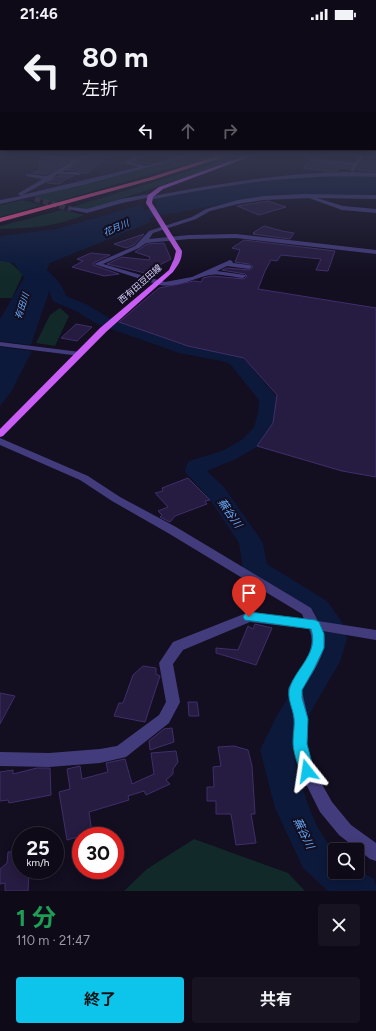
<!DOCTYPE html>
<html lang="ja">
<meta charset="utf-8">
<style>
body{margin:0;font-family:Figtree,"Noto Sans JP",sans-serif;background:#171321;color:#f1f3f6;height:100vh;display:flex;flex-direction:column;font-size:15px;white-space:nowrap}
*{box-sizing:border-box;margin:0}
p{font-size:13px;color:#9b9aa2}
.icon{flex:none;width:22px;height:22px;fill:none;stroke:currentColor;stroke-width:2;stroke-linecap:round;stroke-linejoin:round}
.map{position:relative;height:863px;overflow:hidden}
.details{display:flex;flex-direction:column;background:#0e0a18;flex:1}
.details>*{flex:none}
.top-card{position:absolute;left:0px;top:0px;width:376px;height:122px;box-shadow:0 2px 10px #0003,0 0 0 1px #2e2b37;background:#0e0a18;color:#f1f3f6;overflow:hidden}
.buttons{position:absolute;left:328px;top:815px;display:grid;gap:8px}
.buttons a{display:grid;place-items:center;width:36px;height:36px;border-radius:4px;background:#0e0a18;box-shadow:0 2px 10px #0003,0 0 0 1px #2e2b37;font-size:20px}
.speed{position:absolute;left:12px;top:799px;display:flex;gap:8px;font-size:20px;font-weight:700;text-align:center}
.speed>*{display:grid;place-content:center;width:52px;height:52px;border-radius:50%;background:#0e0a18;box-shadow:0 2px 10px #0003,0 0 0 1px #2e2b37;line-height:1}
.speed small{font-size:10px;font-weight:400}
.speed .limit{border:6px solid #d22;background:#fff;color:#111}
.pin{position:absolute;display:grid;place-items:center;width:34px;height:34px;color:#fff;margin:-41px -17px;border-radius:50% 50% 50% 0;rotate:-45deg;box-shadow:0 0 4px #0007}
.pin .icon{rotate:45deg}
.me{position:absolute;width:44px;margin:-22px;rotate:345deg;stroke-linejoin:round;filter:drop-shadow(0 0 3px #0008)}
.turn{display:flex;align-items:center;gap:14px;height:84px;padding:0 16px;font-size:18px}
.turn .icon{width:52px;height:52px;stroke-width:2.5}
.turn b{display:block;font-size:28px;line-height:34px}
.lanes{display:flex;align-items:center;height:38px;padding:0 16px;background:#0003;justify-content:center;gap:20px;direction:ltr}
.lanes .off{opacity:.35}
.round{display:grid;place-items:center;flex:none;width:42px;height:42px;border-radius:4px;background:#171321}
.overview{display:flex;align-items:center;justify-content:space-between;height:68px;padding:0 16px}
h1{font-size:24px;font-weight:700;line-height:30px;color:#1e9e55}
.button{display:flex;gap:8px;margin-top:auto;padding:8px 16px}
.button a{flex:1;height:46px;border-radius:4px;background:#0dc4eb;color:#111;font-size:16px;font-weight:700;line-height:46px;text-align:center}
.button a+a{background:#171321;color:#f1f3f6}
.status{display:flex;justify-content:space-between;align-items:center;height:28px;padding:0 20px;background:#0e0a18;direction:ltr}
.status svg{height:11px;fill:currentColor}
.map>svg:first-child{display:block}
</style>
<div class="status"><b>21:46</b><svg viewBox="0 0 49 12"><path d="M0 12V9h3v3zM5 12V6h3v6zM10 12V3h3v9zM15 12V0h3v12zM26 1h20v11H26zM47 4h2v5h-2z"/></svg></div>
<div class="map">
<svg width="376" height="863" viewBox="0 0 376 863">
<rect width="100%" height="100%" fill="#130e20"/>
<g fill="#12292a">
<polygon points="192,129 203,131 52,175 36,170 36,168"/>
<polygon points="222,133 232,134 87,182 77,182 69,180"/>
<polygon points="22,172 43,177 0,189 0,177"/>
<path d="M62,182L84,187C58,198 28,201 0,201V198Z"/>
<polygon points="0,229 5,230 23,246 12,270 0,270"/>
<polygon points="60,280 69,288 55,318 36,315 50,287"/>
<polygon points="194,811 288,845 305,863 124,863 147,841"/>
</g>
<g fill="#0c193b">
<path d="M353,148L376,150V166H279L162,187L157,180L155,171C219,154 287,152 353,148Z"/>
<polygon points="141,177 151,194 50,235 47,241 49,264 31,317 0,313 0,291 24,250 14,235 0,233 0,208 56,201"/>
<polygon points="0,319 32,323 11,364 0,378"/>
</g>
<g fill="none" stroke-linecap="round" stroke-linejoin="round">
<g stroke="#0c193b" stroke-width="2">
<polyline points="253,130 257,129"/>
<polyline points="244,133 250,131"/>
<polyline points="73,159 190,129"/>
</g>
<g fill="#0c193b" fill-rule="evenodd">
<polygon points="185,170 189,171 191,174 189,177 157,187 125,201 117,201 115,198 117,195 149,181"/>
<path d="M0,219C23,225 60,244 66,268L88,277L109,290L188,316L225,323L242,328L275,367L277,371L278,385L273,401L270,405L257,419L236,431L207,443L224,459L259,509L263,515L267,536L327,573L342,594L347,611L340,634L300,702L292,722C300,751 312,803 335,822V844H357V841L364,846L373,850L376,858V863H328L303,840L275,780L260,722L277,687L313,631L319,611L316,597L309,587L246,546L243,540L239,515L208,469L185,444L186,438L189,433L222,423L243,411L254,399L258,385L259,372L230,336L221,333L179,325L97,296L76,283L54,274C50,269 50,262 46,257C34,243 16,235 0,228Z"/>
</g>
</g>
<g fill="#261b40" stroke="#3f2f6b">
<polygon points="40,127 43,127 43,129 46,131 67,134 47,146 33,145 40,142"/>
<polygon points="89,127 107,127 88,145 81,145 78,142 67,142"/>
<polygon points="372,127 376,127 376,144 357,142 363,133 368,133"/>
<polygon points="311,133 350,139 349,141 340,140 337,143 326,143 303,140"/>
<polygon points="58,148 74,148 67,150 60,156 47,155"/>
<polygon points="268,173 286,179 259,187 237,178"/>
<polygon points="264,198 282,203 294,205 290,211 253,206 255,205 253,205"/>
<polygon points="144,206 134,217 126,220 114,216"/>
<polygon points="244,212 335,223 328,243 316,242 321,231 281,227 277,233 271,232 265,243 258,261 376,280 376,449 342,443 257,418 273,395 277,367 244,330 188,318 119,294 159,260 194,253 201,254 203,250 212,248 244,251 247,248 245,246 222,242 227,240 249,242 253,239 249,236 235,234 240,222 232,220"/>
<polygon points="164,215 171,231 145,245 107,236 122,229 149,232 150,229 135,224 147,216"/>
<polygon points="91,225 110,227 93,235 93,237 119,246 104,248 72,239 83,233 77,231"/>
<polygon points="76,296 92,299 77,313 61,310"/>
<polygon points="188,450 210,472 205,473 207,476 175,488 170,494 160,489 162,487 158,483 168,479 155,465 163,463 162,460"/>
<polygon points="255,596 272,600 256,637 216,625 216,620 238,622 248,598 253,601"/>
<polygon points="143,638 156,640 156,646 160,648 145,694 114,688 119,675 123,675 133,647"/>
<polygon points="0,665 15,668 0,696"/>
<polygon points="188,674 197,674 199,688 189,688"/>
<polygon points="172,700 174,714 150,722 149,713 164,701"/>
<polygon points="234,718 248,722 252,738 255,786 251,786 256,815 236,817 231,786 216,786 216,773 207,773 207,759 214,759 213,739 221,738 218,719"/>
<polygon points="176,723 178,734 173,741 173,746 166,752 170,756 146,767 144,763 128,768 129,772 89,784 92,805 67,812 59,764 70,761 67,741 80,738 82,751 108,744 106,735 125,731 132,756 154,746 151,725"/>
<polygon points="37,740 50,740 51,767 9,775 8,772 0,773 0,744 13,742 13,746"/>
<polygon points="21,823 21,842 29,842 28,863 5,863 5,855 0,856 0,841 7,835 8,824"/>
</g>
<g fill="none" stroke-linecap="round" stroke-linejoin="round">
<g stroke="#312b41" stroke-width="5.5" stroke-dasharray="5.5 3" stroke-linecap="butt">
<polyline points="200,129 230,133"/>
<polyline points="35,171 71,181"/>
</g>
<g fill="#433c7c" fill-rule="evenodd">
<polygon points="83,127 88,127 62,144 78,144 80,145 80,147 57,146 52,151 22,167 139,139 125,135 136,127 141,127 131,135 145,138 187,127 194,127 87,156 0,176 0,172 21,168 18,166 19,165 43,151 26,148 26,146 47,148 72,133 46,130 44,128 77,130"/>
<polygon points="361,127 365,127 353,144 350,142 353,138 305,131 307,130 355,135"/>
<path d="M347,144L376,145V149C299,145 225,157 149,172L146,170L122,175L87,185L68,181L71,179L87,181L121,171L150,166L153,168C217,156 281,145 347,144Z"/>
<path d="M303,166L376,167V171L317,170L343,178L376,181V185L342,182L309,170L264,172L238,176L210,183L196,191L153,205L149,211L189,207L236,206L376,222V226L236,210L189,211L146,215L139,220L103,236L165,254L192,249L230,232L232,233L233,235L249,237L252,239L249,241L227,238L217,243L245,247L246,248L243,250C234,249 216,245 209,247C190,252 174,261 154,256L153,255L94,236L135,218L149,203L192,189L206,181L238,172L264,168Z"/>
<polygon points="0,314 80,324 84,326 80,328 0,318"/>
<path d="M0,410L88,448L120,469L176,499L311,580L318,593L376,602V612L323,603C331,621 311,647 302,662L308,691L307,716L314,742L332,774L351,797L376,815V833L370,831L339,807L320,784L302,748L293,716L294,691L288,661C297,643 319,623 309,601L250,594L183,622L173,636L180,674L178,678L169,695L126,729L100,735L49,739L0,738V724L49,725L100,721L117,718L159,687L166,674L159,635L173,614L249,584L304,591L302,586L168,505L112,473L80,452L0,417Z"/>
</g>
<path fill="#c95df6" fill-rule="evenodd" d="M248,127H254L163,161L153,169L152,175L182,223C182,232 178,237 173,244L106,304L3,408L0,409V401L100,300L169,242L174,231L176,223L146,175L148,167L159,159Z"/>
<polygon fill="#f55293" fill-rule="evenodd" points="221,127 230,127 152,152 0,194 0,190 148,150"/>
</g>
<linearGradient id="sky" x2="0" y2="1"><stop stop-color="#0a0812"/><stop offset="0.51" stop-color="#33364e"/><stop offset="1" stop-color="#33364e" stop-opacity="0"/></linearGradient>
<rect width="376" height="248" fill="url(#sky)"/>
<path fill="#0dc4eb" stroke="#087f99" d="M249,584L315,592L319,594L324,606V620L314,641L302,662V670L308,691L307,716L314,743L312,747L307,749L302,747C298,738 293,724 293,714C293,706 295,697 294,690C293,680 286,669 290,659C297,639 319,625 311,601L245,592L243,589L245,586Z"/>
<g text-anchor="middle" stroke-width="4" stroke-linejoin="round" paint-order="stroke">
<g font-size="9" font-style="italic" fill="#64a7f6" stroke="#130e20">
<text transform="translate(116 200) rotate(-24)" y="3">花月川</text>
<text transform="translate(22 278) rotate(-72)" y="3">有田川</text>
</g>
<g font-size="9" fill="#d8d0fc" stroke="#130e20">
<text transform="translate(140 256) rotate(-41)" y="3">西有田豆田線</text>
</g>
<g font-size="11" font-style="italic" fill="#64a7f6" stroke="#130e20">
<text transform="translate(230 485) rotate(55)" y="4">蕪谷川</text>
<text transform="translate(304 805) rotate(64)" y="4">蕪谷川</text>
</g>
</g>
</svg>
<div class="buttons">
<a><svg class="icon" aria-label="search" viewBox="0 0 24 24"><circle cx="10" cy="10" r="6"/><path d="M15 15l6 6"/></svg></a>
</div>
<div class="speed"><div>25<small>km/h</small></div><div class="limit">30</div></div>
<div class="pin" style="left:249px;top:589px;background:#d93025"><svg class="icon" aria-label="arrive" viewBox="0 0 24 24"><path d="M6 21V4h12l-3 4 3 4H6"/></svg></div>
<svg class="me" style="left:307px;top:743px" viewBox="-20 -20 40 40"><path d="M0-17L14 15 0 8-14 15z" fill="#0dc4eb" stroke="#fff" stroke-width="4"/></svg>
<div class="top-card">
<div class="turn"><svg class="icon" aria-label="left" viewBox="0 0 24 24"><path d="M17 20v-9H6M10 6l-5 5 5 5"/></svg><div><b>80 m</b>左折</div></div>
<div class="lanes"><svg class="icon" aria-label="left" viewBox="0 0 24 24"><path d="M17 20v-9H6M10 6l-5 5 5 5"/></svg><svg class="icon off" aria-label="ahead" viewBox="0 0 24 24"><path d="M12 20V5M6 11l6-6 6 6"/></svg><svg class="icon off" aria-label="right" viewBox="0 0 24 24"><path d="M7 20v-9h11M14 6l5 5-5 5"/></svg></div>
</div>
</div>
<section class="details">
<div class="overview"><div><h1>1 分</h1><p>110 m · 21:47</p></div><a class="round"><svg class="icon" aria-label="close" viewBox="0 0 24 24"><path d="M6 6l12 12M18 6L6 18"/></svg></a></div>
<div class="button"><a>終了</a><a>共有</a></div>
</section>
